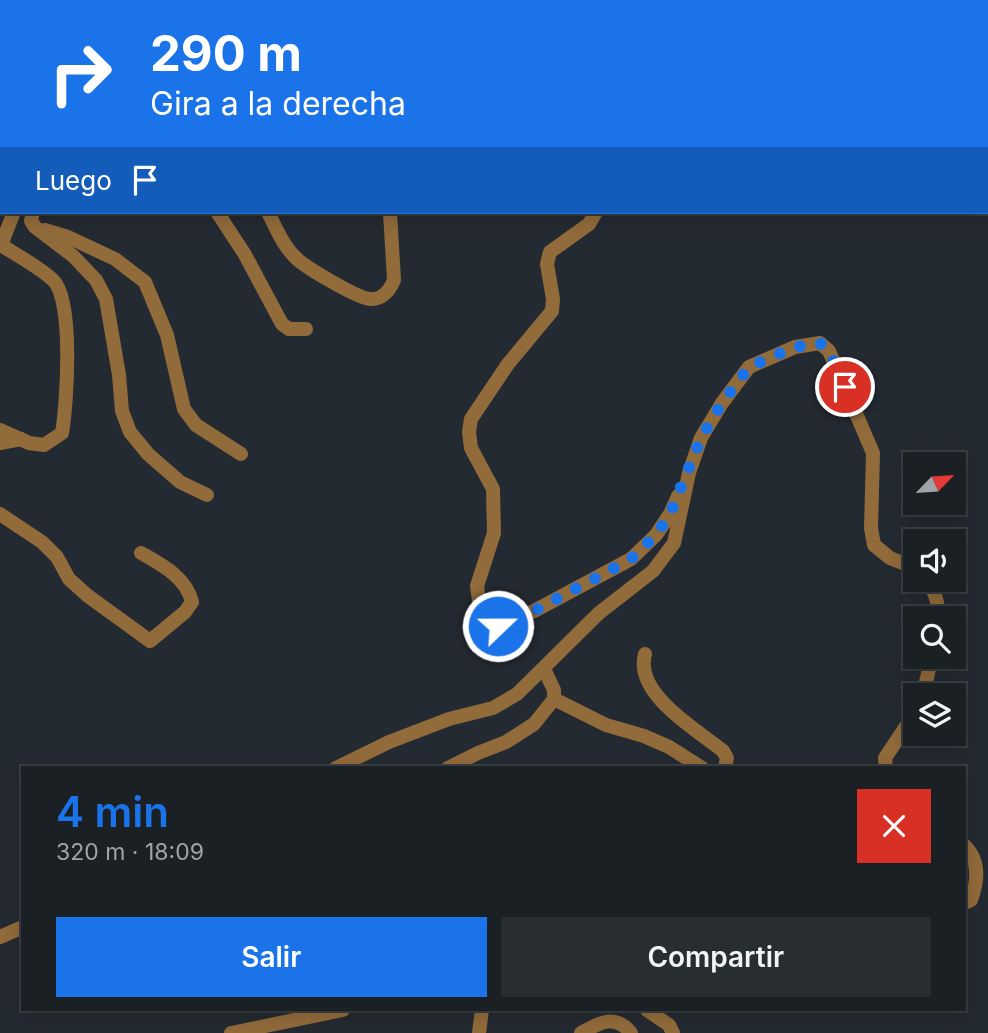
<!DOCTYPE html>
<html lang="es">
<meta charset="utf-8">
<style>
body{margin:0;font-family:Inter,sans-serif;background:#282d32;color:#f1f3f6;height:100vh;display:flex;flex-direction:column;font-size:26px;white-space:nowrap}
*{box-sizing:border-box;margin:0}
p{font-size:23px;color:#a0a3a7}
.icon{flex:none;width:38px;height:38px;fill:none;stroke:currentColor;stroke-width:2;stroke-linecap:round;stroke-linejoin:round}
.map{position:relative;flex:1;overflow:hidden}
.side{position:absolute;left:21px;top:766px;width:945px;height:245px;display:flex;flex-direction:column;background:#1b2025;border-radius:0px;box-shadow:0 4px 18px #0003,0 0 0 2px #393e42}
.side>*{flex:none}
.top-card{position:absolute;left:0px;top:0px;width:989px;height:214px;box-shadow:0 4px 18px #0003,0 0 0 2px #393e42;background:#1a73e8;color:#fff;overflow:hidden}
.needle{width:46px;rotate:65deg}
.fabs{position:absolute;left:903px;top:452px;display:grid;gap:14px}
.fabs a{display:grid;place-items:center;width:63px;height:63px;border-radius:0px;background:#1b2025;box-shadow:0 4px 18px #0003,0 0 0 2px #393e42;font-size:35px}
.pin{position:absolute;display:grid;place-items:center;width:60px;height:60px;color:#fff;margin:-30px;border:4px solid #fff;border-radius:50%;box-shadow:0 2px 7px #0007}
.me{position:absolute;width:77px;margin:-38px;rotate:68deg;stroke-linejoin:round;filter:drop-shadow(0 0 5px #0008)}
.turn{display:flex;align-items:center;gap:24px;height:147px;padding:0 35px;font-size:32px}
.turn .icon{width:91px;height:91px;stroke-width:2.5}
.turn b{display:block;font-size:49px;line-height:60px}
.then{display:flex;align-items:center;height:66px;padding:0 35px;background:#0003;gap:14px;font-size:26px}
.round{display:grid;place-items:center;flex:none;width:74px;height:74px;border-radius:0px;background:#282d32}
.overview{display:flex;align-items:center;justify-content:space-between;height:119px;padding:0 35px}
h1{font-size:42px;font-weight:600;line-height:52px;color:#1a73e8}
.cta{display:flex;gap:14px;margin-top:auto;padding:14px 35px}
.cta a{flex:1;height:80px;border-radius:0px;background:#1a73e8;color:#fff;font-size:28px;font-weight:600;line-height:80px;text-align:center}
.cta a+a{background:#282d32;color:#f1f3f6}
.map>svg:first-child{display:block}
</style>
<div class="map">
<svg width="988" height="1033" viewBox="0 0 988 1033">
<rect width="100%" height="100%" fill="#242a31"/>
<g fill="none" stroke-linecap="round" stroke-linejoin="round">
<g stroke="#926b3b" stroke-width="14">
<polyline points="163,0 164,2"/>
<polyline points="362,0 363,2"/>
<polyline points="716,0 721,2"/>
<polyline points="662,2 665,0"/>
<polyline points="684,2 684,0"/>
<polyline points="1,67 2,68"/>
<polyline points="0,146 2,144"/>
<polyline points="33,212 31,221 35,227 73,256 96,280 106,299 119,375 122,411 130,432 148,454 180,482 207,495"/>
<polyline points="217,212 244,253 282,324 289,329 306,329"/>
<path d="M268,212C276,228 283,246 297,259C307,268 357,298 370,299C382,300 390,290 394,280L390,212"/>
<polyline points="596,212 589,224 550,252 547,264 553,299 552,311 508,364 471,419 469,432 471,448 493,489 494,533 477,586 479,600 489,622 498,626 534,611 631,559 656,535 670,514 678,496"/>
<polyline points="45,230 68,237 115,259 145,282 167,335 184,409 196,425 241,454"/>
<path d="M0,430L29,443L44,445L62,433C67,403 74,300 53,280C39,267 20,257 4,247L3,240L14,212"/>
<polyline points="0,443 21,439"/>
<path d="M0,514L42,542L57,557L69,579L88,596L150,641L185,612L192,602C186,577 162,565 141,553"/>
<path d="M924,579C935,589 939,604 938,618"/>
<path d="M645,654C634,694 696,729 723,751L727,758L725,768"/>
<polyline points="923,695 932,656"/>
<polyline points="554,699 606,725 644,736 669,747 702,768"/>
<polyline points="336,768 389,742 449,719 493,708 517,694 599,613 653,571 674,543 689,473 701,438 722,403 749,367 795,347 820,343 829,351 873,453 871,528 874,545 890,558 910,566 915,571"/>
<polyline points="448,768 478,753 506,742 534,724 554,699 554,690 544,669"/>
<polyline points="886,768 885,758 915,713"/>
<path d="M964,845C980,860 978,881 971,900L964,903"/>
<polyline points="0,937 23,927"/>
<polyline points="647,1010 669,1025 673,1033"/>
<polyline points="231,1033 343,1010"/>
<polyline points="479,1033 482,1010"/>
<path d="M581,1033C599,1023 615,1013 631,1033"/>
</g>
</g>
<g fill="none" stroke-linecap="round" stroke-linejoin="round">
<polyline stroke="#1a73e8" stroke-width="12" stroke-dasharray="0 21.6" points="498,626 534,611 631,559 656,535 670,514 701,438 722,403 749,367 795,347 820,343 829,351 845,387"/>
</g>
</svg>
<div class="fabs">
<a><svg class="needle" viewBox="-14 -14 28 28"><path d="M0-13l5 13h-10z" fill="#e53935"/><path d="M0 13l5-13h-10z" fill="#a0a3a7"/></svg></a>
<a><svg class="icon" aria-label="sound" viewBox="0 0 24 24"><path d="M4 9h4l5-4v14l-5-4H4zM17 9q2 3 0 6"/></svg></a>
<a><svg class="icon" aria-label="search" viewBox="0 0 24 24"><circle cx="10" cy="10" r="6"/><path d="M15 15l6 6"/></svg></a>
<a><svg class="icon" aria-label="layers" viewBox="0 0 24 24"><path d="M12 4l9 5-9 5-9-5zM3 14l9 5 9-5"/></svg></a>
</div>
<div class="pin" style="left:845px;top:387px;background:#d93025"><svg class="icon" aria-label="arrive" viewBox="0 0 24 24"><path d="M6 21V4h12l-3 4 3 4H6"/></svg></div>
<svg class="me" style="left:498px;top:626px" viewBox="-20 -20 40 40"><circle r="17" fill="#1a73e8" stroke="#fff" stroke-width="3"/><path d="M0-11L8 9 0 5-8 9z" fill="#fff"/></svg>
<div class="top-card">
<div class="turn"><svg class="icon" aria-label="right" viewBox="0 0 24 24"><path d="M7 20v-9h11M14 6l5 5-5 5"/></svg><div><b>290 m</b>Gira a la derecha</div></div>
<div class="then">Luego<svg class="icon" aria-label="arrive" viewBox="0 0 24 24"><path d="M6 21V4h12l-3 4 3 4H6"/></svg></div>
</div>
<section class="side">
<div class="overview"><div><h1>4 min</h1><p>320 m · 18:09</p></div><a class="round" style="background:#d93025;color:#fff"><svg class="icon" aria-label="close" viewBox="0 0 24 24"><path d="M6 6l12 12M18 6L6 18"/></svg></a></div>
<div class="cta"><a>Salir</a><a>Compartir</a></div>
</section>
</div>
